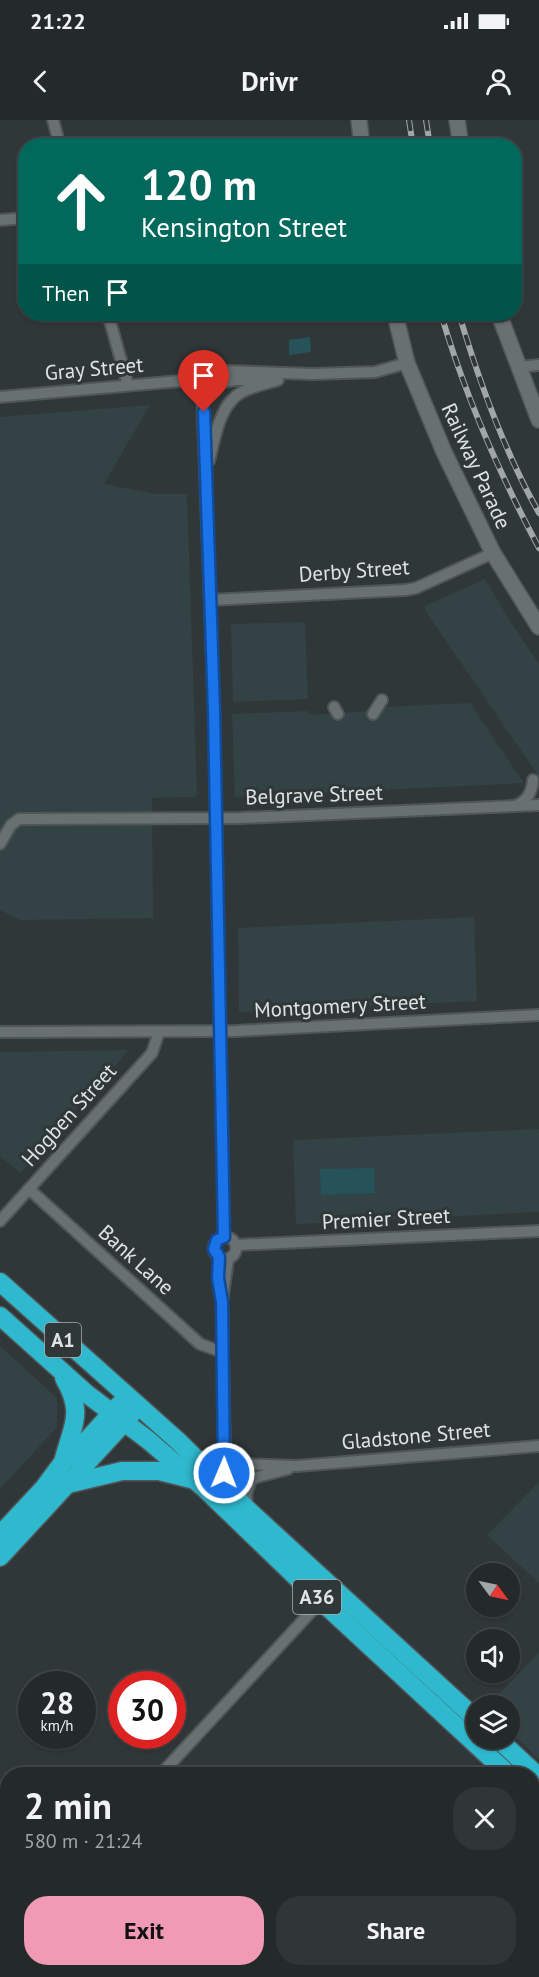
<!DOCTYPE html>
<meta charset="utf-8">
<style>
body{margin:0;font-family:"PT Sans",sans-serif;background:#303536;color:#f1f3f6;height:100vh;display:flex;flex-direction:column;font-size:22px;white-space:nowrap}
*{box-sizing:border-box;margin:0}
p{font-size:20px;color:#a3a6a8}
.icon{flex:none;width:33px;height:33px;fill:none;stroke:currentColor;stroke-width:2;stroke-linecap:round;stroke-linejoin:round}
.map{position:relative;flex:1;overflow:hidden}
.sheet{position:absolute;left:0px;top:1647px;width:540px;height:210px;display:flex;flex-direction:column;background:#24292a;border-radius:24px 24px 0 0;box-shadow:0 2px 4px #0004,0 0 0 2px #414547}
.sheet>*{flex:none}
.guide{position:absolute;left:18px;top:18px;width:504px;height:183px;border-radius:24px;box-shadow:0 2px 4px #0004,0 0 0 2px #414547;background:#00695c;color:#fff;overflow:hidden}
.needle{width:39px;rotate:123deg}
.fabs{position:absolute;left:466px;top:1443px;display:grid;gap:12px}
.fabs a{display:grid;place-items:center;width:54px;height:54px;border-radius:50%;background:#24292a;box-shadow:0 2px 4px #0004,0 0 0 2px #414547;font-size:30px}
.speed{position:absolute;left:18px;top:1551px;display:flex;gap:12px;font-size:30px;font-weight:700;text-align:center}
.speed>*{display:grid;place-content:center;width:78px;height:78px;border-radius:50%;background:#24292a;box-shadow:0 2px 4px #0004,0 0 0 2px #414547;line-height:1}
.speed small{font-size:15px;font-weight:400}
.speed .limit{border:9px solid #d22;background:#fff;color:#111}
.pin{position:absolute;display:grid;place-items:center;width:51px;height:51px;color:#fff;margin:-62px -26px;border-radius:50% 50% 50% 0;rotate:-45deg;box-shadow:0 0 6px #0007}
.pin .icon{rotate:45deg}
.me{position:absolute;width:66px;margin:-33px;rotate:1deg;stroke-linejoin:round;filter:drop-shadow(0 0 4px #0008)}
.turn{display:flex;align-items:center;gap:21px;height:126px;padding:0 24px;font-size:27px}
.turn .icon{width:78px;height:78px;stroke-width:2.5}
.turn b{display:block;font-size:42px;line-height:51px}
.then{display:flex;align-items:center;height:57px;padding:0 24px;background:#0003;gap:12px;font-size:22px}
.round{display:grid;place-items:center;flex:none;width:63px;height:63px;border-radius:24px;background:#303536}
.overview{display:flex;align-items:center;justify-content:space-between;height:102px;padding:0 24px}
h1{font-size:36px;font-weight:700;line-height:45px}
.button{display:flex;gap:12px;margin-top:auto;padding:12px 24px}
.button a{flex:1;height:69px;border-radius:24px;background:#f09ab5;color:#111;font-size:24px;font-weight:700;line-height:69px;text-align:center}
.button a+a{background:#303536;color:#f1f3f6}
.status{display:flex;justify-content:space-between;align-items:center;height:42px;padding:0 30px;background:#24292a;direction:ltr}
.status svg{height:16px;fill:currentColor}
header{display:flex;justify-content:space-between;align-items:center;height:78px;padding:0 24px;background:#24292a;font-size:27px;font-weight:700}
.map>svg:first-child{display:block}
</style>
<div class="status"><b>21:22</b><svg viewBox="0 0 49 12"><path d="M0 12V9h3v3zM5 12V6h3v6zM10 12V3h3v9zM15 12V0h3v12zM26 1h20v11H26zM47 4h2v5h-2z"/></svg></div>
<header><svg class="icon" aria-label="back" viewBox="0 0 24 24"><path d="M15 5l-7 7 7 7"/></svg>Drivr<svg class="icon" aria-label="person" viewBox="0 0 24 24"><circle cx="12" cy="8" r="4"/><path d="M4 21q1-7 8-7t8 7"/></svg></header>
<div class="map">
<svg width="539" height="1857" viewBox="0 0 539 1857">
<rect width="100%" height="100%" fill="#303738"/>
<g fill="#334244">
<polygon points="150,285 104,364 156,374 187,374 197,674 195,677 152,678 153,798 20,800 0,790 0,297"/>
<polygon points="485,459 510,501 539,544 539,657 425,490 425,486"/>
<polygon points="305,502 308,579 233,582 231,504"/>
<polygon points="470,583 524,663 235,677 232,594 308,591 309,595 382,590 382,587"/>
<polygon points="474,797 477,881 239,892 238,808"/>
<polygon points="129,930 20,1053 0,1036 0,932"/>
<polygon points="539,1009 539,1092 296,1104 293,1020"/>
<polygon points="0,1226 57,1278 57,1307 0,1369"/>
<polygon points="539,1362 539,1463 487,1415"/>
<polygon points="539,1532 539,1639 510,1612 510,1586 489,1585"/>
</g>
<g fill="#265259">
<polygon points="310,217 311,232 289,235 289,220"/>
<polygon points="374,1048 375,1073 321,1075 320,1049"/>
</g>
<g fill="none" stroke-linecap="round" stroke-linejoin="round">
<defs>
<g id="street">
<polyline points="53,0 60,26"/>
<polyline points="0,100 26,98"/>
<polyline points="108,194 128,265"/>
<polyline points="518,247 539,245"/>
<polyline points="191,260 192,254 199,250 313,254 375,252 407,243"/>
<polyline points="209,264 235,260 268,260"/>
<polyline points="202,270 214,590 224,1117"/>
<polyline points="0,277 191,260"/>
<path d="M209,341C215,319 219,284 242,272C253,266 266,264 278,260"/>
<polyline points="210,480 406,470 416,468 493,433"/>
<polyline points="334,587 338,594"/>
<polyline points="373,594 382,580"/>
<path d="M515,686C527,681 532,673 533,660"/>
<polyline points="0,724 11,705 19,699 240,698 539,685"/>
<polyline points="0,912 235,911 539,895"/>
<polyline points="29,1069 200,1224 222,1232"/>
<polyline points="0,1101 152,933 159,912"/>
<circle cx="225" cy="1128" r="11"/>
<polyline points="236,1125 539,1111"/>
<polyline points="219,1137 218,1158 221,1176"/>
<polyline points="225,1339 238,1344 297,1346 539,1326"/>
<polyline points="223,1366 225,1339 222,1182 228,1139"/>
<polyline points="248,1389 246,1375 251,1360 257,1357 288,1349"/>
<polyline points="161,1654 321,1481"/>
<polyline points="0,1829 8,1820"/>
<polyline points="333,1857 339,1850"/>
</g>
<g id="secondary">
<polyline points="359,0 362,26"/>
<polyline points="457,0 461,26"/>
<polyline points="395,194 407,243 444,332 493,433 539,507"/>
<polyline points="499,194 539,300"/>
</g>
<g id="highway">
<polyline points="0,1162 178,1321 248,1390 477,1600"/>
<polyline points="0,1196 87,1274 148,1320 205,1369 321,1481 508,1654"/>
<path d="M63,1342C72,1306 85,1294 64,1258"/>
<polyline points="68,1364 122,1351 159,1351 191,1359"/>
<polyline points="0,1415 43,1369 63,1342 78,1330 119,1285"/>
<polyline points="0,1437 131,1295"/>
<polyline points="497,1618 539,1657"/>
<polyline points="532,1677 539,1683"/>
</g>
</defs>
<use href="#street" stroke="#505557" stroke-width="14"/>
<use href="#secondary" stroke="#505557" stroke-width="18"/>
<use href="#highway" stroke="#505557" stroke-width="21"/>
<use href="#street" stroke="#687071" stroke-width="10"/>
<use href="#secondary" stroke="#687071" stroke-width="15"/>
<use href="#highway" stroke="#2eb9ce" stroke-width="18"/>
<defs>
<g id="rail">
<polyline points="409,0 413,26"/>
<polyline points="426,0 430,26"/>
<path d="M441,194C465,275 499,353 539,428"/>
<path d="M459,194C479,261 504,331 539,393"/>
</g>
</defs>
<use href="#rail" stroke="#a1a6a7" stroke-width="6"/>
<use href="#rail" stroke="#303738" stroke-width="4" stroke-dasharray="11" stroke-linecap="butt"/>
</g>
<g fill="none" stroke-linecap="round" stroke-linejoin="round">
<defs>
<polyline id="route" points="204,292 214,590 224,1117 217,1120 214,1129 219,1137 218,1158 222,1182 224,1353"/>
</defs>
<use href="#route" stroke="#114b97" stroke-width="15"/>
<use href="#route" stroke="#1a73e8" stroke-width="10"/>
</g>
<g text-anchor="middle" stroke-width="6" stroke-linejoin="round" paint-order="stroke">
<g fill="#303738" stroke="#aaafb0" stroke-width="1.5">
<rect x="45" y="1203" width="36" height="34" rx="4.5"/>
<rect x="293" y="1460" width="48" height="34" rx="4.5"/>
</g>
<g font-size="20" font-weight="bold" fill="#dfe3e4">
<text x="63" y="1227">A1</text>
<text x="317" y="1484">A36</text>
</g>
<g font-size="21" fill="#dfe3e4" stroke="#303738">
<text transform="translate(94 249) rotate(-5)" y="7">Gray Street</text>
<text transform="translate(476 346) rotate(65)" y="7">Railway Parade</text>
<text transform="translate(354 451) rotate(-4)" y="7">Derby Street</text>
<text transform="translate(314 675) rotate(-2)" y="7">Belgrave Street</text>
<text transform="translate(340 886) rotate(-3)" y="7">Montgomery Street</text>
<text transform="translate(69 995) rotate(-48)" y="7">Hogben Street</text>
<text transform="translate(386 1099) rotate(-3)" y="7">Premier Street</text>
<text transform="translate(136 1140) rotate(42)" y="7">Bank Lane</text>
<text transform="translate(416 1316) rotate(-5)" y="7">Gladstone Street</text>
</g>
</g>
</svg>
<div class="fabs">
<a><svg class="needle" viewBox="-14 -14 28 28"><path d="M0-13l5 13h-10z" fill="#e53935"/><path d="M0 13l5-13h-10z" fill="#a3a6a8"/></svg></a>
<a><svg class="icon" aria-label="sound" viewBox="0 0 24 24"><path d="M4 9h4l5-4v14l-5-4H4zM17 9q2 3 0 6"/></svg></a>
<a><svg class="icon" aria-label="layers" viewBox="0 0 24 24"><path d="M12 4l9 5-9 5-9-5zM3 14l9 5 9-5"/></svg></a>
</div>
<div class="speed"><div>28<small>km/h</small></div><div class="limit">30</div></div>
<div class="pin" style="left:204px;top:292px;background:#d93025"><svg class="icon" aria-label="arrive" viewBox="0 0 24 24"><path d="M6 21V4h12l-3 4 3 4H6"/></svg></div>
<svg class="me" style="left:224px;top:1353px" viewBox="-20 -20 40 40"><circle r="17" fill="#1a73e8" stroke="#fff" stroke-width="3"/><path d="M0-11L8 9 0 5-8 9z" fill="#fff"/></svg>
<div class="guide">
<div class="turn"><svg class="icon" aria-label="ahead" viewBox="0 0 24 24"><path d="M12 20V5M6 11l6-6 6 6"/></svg><div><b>120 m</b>Kensington Street</div></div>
<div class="then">Then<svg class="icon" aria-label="arrive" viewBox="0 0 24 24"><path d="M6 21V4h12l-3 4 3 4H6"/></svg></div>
</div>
<section class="sheet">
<div class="overview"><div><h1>2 min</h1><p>580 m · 21:24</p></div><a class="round"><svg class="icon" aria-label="close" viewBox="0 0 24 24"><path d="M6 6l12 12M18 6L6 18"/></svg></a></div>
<div class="button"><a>Exit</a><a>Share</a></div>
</section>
</div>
